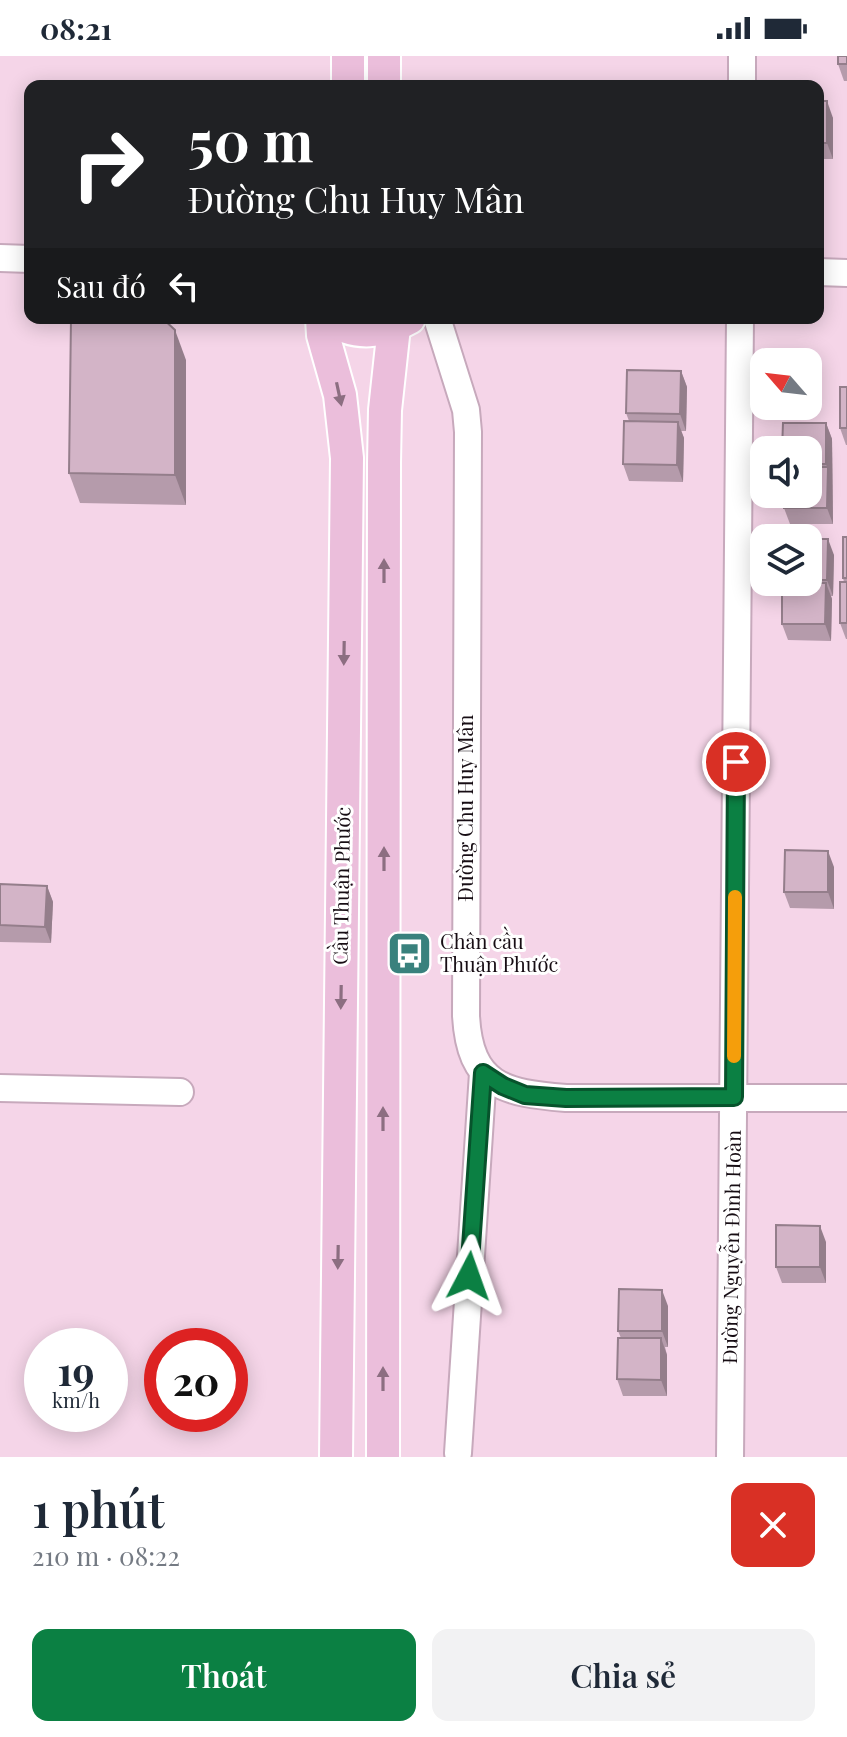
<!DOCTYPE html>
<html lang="vi">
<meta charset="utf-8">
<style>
body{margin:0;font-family:"Playfair Display",serif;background:#f2f2f3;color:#1f2937;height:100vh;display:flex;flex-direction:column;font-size:30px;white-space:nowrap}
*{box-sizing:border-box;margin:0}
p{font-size:26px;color:#747a83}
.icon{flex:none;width:44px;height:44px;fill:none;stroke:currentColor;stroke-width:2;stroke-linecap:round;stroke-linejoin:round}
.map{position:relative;height:1401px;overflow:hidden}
.panel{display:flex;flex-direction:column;background:#fff;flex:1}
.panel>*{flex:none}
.top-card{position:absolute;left:24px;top:24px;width:800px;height:244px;border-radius:16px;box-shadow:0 4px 20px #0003;background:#202124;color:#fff;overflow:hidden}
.needle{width:52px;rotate:298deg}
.tools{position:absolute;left:750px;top:292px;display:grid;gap:16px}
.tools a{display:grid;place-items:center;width:72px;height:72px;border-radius:16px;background:#fff;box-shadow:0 4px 20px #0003;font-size:40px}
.speed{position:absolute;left:24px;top:1272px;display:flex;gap:16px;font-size:40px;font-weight:700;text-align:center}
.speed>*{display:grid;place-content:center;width:104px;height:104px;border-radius:50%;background:#fff;box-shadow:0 4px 20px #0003;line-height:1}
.speed small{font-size:20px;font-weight:400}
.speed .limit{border:12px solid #d22;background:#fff;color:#111}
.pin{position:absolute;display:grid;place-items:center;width:68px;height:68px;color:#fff;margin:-34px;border:4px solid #fff;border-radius:50%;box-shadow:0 2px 8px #0007}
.me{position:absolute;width:88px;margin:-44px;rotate:4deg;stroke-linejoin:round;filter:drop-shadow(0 0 6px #0008)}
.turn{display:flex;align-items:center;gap:28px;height:168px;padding:0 32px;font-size:36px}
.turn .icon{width:104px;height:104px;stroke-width:2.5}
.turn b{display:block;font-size:56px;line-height:68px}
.then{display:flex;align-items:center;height:76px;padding:0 32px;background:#0003;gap:16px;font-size:30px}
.round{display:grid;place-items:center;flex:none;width:84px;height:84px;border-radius:16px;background:#f2f2f3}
.headline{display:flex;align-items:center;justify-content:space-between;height:136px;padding:0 32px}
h1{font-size:48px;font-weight:600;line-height:60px}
.button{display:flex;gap:16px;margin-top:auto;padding:16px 32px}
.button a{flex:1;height:92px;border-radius:16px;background:#0b8043;color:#fff;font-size:32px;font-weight:600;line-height:92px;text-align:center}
.button a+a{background:#f2f2f3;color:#1f2937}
.status{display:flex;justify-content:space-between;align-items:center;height:56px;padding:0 40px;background:#fff;direction:ltr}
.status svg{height:22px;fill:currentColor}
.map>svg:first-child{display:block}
</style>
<div class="status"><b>08:21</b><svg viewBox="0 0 49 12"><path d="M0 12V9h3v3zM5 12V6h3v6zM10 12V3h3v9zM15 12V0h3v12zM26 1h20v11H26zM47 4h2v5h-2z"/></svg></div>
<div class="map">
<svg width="847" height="1401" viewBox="0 0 847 1401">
<rect width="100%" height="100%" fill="#f5d5e8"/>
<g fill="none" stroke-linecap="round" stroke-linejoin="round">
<defs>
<g id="minor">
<polyline points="742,30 742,0"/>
<polyline points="0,202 30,203"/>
<polyline points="818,216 847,217"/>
<path d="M437,262L466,354L468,376L466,960C470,1030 504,1037 566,1042H847"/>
<polyline points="0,1032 180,1036"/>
<polyline points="458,1397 483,1017"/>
<polyline points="730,1401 740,262"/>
</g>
<g id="major">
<polyline points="348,30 348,0"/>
<polyline points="384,30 384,0"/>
<polyline points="322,262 323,279 340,339 347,402 336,1401"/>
<path d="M331,262C354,281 385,276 409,262"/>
<polyline points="383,1401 384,407 385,354 394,271"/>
</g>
</defs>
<use href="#minor" stroke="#c7a9bc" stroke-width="30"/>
<use href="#major" stroke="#fff" stroke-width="36"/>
<use href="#minor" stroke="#fff" stroke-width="26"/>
<use href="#major" stroke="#ebbedb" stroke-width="32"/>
</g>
<g fill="#b59bab">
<polygon points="847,0 847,25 844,25 838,8"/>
<polygon points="818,45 833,62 833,103 818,103"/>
<polygon points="186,304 186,449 80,447 69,417"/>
<polygon points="681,315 687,331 686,375 681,375 684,382 683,426 629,425 623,408 629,365 626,357"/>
<polygon points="847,331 847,389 846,389 840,372"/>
<polygon points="826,367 832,383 833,468 790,468 784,452 808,438 808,394"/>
<polygon points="847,481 847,583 846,583 840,567 844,526 843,522"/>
<polygon points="808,483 834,499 833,540 831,540 832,543 831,585 788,584 782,568 784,526 808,526"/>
<polygon points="834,811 834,853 790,852 784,836"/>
<polygon points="0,828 47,830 53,846 51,887 0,886"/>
<polygon points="826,1186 826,1227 782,1227 776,1211"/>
<polygon points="668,1250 668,1291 665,1291 667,1299 667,1340 623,1340 617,1323 621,1282 618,1275"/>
</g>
<g fill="#947e8b">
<polygon points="827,45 833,62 833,103 827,87"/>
<polygon points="175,274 186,304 186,449 175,419"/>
<polygon points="681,315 687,331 686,375 680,358"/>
<polygon points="678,366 684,382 683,426 677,409"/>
<polygon points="826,367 832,383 833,468 827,452"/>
<polygon points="828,483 834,499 833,540 827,524"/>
<polygon points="826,527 832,543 831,585 825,568"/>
<polygon points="828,795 834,811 834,853 828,836"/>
<polygon points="47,830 53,846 51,887 45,871"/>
<polygon points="820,1170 826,1186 826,1227 820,1211"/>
<polygon points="662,1234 668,1250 668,1291 662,1275"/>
<polygon points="661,1282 667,1299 667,1340 661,1324"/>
</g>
<g fill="#d3b4c7" stroke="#947e8b" stroke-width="2">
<rect x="838" y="0" width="9" height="8"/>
<rect x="818" y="45" width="9" height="42"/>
<polygon points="71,262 162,262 175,274 175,419 69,417"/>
<polygon points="627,314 681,315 680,358 626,357"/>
<rect x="840" y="331" width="7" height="41"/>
<polygon points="624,365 678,366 677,409 623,408"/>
<polygon points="783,367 826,367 826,408 808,408 808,394 782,394"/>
<polygon points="808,411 828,411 827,452 784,452 784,438 808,438"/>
<rect x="843" y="481" width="4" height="41"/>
<polygon points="808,483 828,483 827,524 808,524"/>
<rect x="840" y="526" width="7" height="41"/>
<polygon points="782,527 826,527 825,568 782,568"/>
<polygon points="785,794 828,795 828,836 784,836"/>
<polygon points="0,828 47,830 45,871 0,869"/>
<polygon points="776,1169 820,1170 820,1211 776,1211"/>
<polygon points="619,1233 662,1234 662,1275 618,1275"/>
<polygon points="618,1282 661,1282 661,1324 617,1323"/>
</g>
<defs><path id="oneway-solid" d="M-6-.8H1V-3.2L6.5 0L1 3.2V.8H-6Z" transform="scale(2)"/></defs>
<g fill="#8c6e81">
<use href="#oneway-solid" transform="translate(339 338) rotate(78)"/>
<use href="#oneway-solid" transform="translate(384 515) rotate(-90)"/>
<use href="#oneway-solid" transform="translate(344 597) rotate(91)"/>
<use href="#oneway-solid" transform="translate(384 803) rotate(-90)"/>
<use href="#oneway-solid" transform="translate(341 941) rotate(91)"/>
<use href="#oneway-solid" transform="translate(383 1063) rotate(-90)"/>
<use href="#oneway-solid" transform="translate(338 1201) rotate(91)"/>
<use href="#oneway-solid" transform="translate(383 1323) rotate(-90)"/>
</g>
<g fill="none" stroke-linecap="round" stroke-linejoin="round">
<defs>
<polyline id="route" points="469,1220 483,1017 503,1030 525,1039 566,1042 734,1041 736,706"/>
</defs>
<use href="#route" stroke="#07532c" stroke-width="20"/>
<use href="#route" stroke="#0b8043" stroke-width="14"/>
<polyline stroke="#f59e0b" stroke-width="14" points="734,1000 735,841"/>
</g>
<defs>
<symbol id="bus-square" viewBox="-11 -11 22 22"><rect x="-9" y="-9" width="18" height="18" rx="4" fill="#39817d" stroke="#fff"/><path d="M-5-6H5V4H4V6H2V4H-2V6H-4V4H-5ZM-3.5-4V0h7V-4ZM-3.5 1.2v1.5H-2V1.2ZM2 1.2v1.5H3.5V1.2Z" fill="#fff"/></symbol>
</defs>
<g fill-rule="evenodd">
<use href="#bus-square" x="384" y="872" width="51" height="51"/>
</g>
<g text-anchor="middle" stroke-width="6" stroke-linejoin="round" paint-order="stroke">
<g font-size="20" fill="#170d14" stroke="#fff">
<text transform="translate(466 752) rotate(-90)" y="7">Đường Chu Huy Mân</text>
<text transform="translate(342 830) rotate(-89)" y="7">Cầu Thuận Phước</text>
<text transform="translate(732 1191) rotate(-89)" y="7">Đường Nguyễn Đình Hoàn</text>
</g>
<g font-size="20" fill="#170d14" stroke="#fff" text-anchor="start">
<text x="440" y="893">Chân cầu<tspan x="440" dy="23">Thuận Phước</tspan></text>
</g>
</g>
</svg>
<div class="tools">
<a><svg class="needle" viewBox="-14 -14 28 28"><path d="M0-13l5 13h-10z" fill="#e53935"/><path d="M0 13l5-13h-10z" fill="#747a83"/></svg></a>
<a><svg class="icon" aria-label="sound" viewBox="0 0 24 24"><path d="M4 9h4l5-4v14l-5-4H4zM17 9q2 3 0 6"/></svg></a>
<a><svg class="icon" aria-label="layers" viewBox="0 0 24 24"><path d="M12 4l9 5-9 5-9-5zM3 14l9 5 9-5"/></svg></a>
</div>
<div class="speed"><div>19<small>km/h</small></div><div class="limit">20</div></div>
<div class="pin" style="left:736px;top:706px;background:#d93025"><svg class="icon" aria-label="arrive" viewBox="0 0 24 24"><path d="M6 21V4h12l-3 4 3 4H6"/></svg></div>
<svg class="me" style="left:469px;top:1220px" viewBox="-20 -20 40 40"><path d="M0-17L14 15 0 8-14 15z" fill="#0b8043" stroke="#fff" stroke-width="4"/></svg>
<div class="top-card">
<div class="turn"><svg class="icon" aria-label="right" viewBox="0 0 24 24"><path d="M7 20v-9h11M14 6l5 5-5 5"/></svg><div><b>50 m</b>Đường Chu Huy Mân</div></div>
<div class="then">Sau đó<svg class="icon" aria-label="left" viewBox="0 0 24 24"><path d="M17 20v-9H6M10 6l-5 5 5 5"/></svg></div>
</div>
</div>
<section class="panel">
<div class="headline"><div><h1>1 phút</h1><p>210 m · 08:22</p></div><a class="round" style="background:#d93025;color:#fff"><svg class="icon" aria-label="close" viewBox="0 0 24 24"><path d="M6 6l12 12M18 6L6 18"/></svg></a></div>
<div class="button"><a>Thoát</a><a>Chia sẻ</a></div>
</section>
